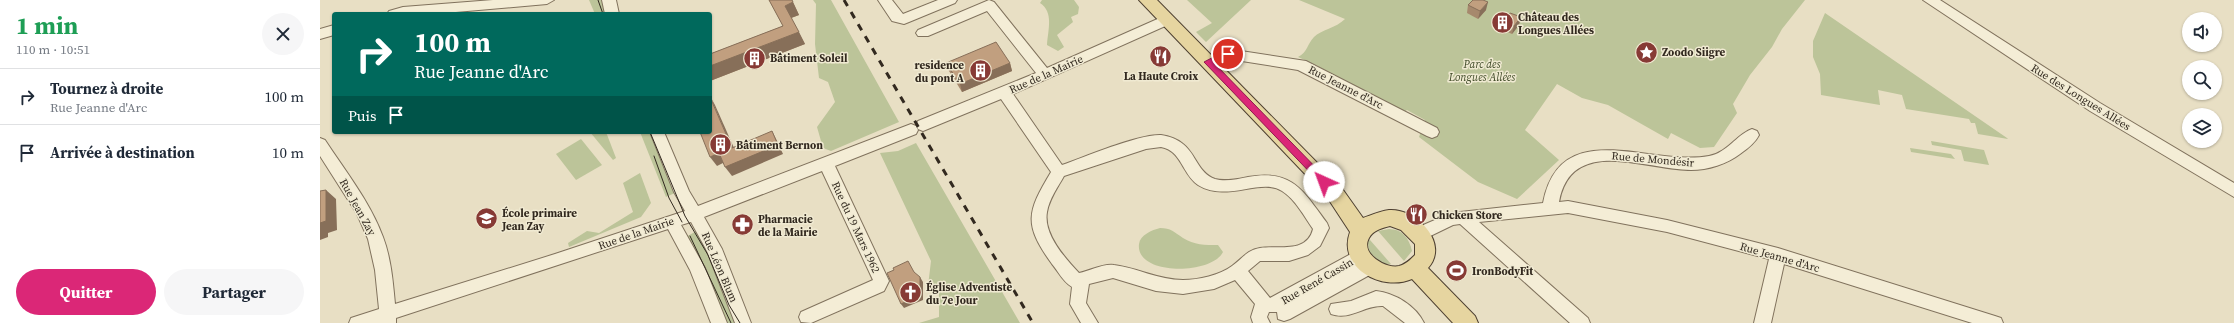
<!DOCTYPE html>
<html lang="fr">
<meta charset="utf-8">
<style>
body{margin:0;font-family:"Source Serif 4",serif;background:#f6f6f7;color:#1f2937;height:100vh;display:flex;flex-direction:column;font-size:15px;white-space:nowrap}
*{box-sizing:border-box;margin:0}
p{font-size:13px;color:#747a83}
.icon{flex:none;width:22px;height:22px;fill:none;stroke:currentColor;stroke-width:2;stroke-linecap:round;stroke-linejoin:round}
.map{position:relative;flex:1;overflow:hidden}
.details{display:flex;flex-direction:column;background:#fff;width:320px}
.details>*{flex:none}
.guide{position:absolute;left:12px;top:12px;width:380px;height:122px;border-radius:4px;box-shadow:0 1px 3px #0004;background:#00695c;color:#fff;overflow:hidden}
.controls{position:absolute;left:1862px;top:12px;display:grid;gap:8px}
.controls a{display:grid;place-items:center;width:40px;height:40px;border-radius:50%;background:#fff;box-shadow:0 1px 3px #0004;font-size:20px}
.pin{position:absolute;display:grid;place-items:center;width:34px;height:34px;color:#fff;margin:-17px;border:2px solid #fff;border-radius:50%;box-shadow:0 1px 4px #0007}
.me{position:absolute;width:44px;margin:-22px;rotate:317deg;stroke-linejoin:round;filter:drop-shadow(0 0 3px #0008)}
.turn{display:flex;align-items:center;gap:14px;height:84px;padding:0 16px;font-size:18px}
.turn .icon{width:52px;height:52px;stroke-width:2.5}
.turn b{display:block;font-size:28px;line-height:34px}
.then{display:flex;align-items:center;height:38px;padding:0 16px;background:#0003;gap:8px;font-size:15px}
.round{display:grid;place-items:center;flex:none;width:42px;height:42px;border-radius:21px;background:#f6f6f7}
.summary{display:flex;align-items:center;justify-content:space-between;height:68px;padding:0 16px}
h1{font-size:24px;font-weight:700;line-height:30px;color:#1e9e55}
.action{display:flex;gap:8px;margin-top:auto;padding:8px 16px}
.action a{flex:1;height:46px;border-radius:24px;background:#db2777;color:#fff;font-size:16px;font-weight:700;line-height:46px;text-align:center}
.action a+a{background:#f6f6f7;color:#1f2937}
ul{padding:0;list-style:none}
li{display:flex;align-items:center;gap:12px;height:56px;padding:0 16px;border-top:1px solid #e0e1e3}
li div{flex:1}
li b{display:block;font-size:15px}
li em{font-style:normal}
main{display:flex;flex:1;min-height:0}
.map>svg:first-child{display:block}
</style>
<main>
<section class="details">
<div class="summary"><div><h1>1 min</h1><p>110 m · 10:51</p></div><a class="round"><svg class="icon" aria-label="close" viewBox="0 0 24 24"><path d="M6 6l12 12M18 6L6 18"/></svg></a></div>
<ul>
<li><svg class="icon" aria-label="right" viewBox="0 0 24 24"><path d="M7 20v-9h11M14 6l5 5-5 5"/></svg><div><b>Tournez à droite</b><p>Rue Jeanne d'Arc</p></div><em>100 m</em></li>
<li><svg class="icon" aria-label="arrive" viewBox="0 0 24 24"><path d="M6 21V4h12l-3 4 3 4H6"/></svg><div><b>Arrivée à destination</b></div><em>10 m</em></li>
</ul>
<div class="action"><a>Quitter</a><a>Partager</a></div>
</section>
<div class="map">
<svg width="1914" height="323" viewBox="0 0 1914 323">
<rect width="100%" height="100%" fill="#e8dfc4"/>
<g fill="#bcc499">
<polygon points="269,0 281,0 286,14 275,14"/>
<polygon points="493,0 511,0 579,122 511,151 503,148 497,127 515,102 508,82 499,78 495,44 496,4"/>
<path d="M722,0H754L759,7L758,14L751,17L753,22L737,35L744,47L738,51L727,45C728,30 734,12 720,3Z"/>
<polygon points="867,0 931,0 886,42 876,32 892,23"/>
<path d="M979,0H1485L1462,29L1452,47L1430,75L1413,104L1417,113L1394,147L1380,148L1351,133L1348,139L1288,105L1262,98L1237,84L1205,130L1239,160L1197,199L1158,182L1099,137L1105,120L1087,110L1078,117L998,66L978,57C988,52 987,44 994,37C1001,30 1016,28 1025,19Z"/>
<polygon points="1505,13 1687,138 1688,139 1658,134 1655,123 1651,123 1649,119 1586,109 1582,95 1558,90 1560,105 1501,95 1500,74 1493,57 1493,41"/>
<polygon points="270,132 286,132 296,158 293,160"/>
<polygon points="320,132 333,132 357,192 346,197"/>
<polygon points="261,139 282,165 256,180 236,154"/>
<polygon points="1611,141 1664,150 1669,165 1644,161 1641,150 1612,145"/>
<polygon points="596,143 700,323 599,323 619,317 619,284 608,286 611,261 560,153 578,151"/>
<polygon points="1590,148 1631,154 1635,159 1591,152"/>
<polygon points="320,173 331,203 321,217 249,247 248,243 267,231 279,233 313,212 303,183"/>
<path d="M840,228C851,228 854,232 863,238C874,245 885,245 898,245L903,252C892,275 815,276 819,244C820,235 832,230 840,228Z"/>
<polygon points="380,229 418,323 407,323 366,237"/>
<path d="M1069,229C1082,229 1089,238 1092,251L1084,261L1058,231Z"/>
<path d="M1050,240L1071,264C1057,265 1047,255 1048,241Z"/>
</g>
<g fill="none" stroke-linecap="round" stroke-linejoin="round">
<defs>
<g id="minor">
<polygon points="173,0 234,0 227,4 113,14 67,14 69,11 83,7"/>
<polygon points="282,0 296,0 299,14 285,14"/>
<polygon points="558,0 572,0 583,14 618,0 637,0 635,3 589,22 584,24 572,21"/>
<path d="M669,0L674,2L727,68L842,17H852L854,20L852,23L693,94L742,165C765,157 819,134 841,135C849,136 857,139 863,144C876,154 878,173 895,179C905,182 918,179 928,177C973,169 983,191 1007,223L1009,228L1000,246L988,255L969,261H940L928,271L950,298L1040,249L1046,251L1048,256L1043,262L1049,260L1055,262L1057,267L1055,272L970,319L964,321L958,319L957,312H949L947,317L950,323H933L931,317L935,304L915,280L894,289L863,294L836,291L793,278L769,284L766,303L778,323H761L750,304L752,287C743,282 738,271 732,264C703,224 707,212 731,172L681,99L603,131L598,129L596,125L598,121L716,73L667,11L608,36H598L596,33L598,30ZM841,147C862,151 862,174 878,185C907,203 941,177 962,191C975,199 984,216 993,229C987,254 958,245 940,248C927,250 922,259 912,266C900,275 878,280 863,280C838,280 818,268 794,265C784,263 769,271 759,273C745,258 723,234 727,212C729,199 738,187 744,176L826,149Z"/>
<polygon points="1603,0 1620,0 1780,103 1914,183 1914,197 1770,111"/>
<polygon points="14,25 14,35 0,39 0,29"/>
<polygon points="908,49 986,61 1117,128 1119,132 1117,136 1112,138 1107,136 978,70 909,59 888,67 883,66 881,62 883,58"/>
<path d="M591,124L596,126L598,130L596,134L515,166L569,281L564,291L491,323L481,322L479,317L481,312L553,280L502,171L384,217L402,249L431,323H415L387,251L371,222L361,225L385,268L407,323H391L370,270L348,229L76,318V323H29L31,318L59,309L55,270L48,239L37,214L0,156V138L5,140C26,172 50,202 63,237C71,258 73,282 75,304L235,254L365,211L354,192L330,132H344L369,191L378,206Z"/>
<path d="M1432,129L1437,131L1439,135C1435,143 1427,149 1420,154C1407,164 1388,170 1371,170C1326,170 1251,135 1239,202L1248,201L1347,220L1458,248L1675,316L1681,318L1683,323H1652L1464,264L1451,323H1434L1449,259L1347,232L1248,213L1159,222L1268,318L1270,323H1250L1140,224L1133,225L1100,241L1094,239L1092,234L1094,229L1131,213L1223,203C1240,114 1330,167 1389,156C1407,153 1416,135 1432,129Z"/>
<path d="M1056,291C1075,293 1096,306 1104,323H1085L1063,306C1044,305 1030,321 1011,314L1009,309L1011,304L1031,301Z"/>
</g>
<path id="major" d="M819,0H837L1021,187L1043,218C1051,215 1061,211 1069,210C1097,208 1130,244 1108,268L1155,316L1158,323H1133L1092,279C1062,292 1017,268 1030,232L1007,197ZM1070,226L1081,230L1095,244V255C1090,260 1086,264 1079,266C1066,269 1040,254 1049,238C1053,230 1063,228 1070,226Z"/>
</defs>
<use href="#minor" stroke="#80725d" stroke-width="2"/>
<use href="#major" stroke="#4e4031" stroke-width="2"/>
<use href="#minor" fill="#f4edd6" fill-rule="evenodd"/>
<use href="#major" fill="#e6d5a0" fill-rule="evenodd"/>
<g stroke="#32291f" stroke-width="1">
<polyline points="278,0 283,14"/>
<polyline points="330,132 365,216 388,255 409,305 420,323"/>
<polyline points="334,156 349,198 362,222"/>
<polyline points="370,236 411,323"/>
</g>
<polyline stroke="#32291f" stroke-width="3" stroke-dasharray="7 7" stroke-linecap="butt" points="524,0 713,323"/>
</g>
<g fill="#a6896d">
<polygon points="449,0 472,0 479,15 471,18 485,44 390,81 390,54 463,26"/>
<polygon points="1148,5 1166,10 1158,19 1147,13"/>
<polygon points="1183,21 1199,25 1192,34 1181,29"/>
<polygon points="626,63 690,63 692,71 642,92 629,71"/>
</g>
<g fill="#876f59">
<polygon points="473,2 479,15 471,18 465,6"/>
<polygon points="1168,2 1166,10 1158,19 1160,11"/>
<polygon points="1201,17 1199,25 1192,34 1194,26"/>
<polygon points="479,32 485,44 390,81 390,66"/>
<polygon points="690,63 692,71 642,92 640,84"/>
<polygon points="390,96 395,105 418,157 412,148"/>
<polygon points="452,131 457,141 463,154 412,176 405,167"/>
<polygon points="399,153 405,162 397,166 390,157"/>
<polygon points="6,190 16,199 17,230 8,233 8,237 0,240 0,223"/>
<polygon points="600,277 603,282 603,300 584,308 581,304"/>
</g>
<g fill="#c19f7f" stroke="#876f59">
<polygon points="449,0 472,0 473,2 465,6 479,32 390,66 390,54 463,26"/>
<polygon points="1153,0 1163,0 1168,2 1160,11 1148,5"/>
<polygon points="1190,13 1201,17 1194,26 1183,21"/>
<polygon points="676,42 690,63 640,84 626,63"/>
<polygon points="390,97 412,148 452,131 458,145 405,167 399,153 390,157 380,132 390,132"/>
<polygon points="6,190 6,221 0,223 0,191"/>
<polygon points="588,261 594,272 600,277 600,295 581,304 567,273 574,270 573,268"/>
</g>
<polygon fill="#db2777" stroke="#8e194d" points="905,51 911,51 912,54 894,63 1007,179 1007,184 1001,184 884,62"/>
<defs>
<symbol id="building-disc" viewBox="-11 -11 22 22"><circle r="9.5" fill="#873a35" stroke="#f0ead2"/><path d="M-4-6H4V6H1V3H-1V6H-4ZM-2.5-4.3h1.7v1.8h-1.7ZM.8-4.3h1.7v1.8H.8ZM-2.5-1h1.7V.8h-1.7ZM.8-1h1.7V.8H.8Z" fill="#fff"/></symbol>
<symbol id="sight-disc" viewBox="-11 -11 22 22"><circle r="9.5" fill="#873a35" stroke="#f0ead2"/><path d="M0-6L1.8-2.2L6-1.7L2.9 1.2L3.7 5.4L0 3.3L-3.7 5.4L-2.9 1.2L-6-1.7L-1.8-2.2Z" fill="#fff"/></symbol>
<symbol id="restaurant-disc" viewBox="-11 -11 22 22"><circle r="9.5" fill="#873a35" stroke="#f0ead2"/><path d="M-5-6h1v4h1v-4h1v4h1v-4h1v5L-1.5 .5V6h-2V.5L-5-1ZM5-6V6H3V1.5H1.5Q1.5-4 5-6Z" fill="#fff"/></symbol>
<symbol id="school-disc" viewBox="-11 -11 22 22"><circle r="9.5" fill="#873a35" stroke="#f0ead2"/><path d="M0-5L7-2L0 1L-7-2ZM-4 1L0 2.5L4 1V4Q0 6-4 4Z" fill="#fff"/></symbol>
<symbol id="pharmacy-disc" viewBox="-11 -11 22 22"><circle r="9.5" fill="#873a35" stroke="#f0ead2"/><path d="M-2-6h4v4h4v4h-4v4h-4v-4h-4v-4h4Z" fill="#fff"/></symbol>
<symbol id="stadium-disc" viewBox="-11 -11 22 22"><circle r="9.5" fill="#873a35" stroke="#f0ead2"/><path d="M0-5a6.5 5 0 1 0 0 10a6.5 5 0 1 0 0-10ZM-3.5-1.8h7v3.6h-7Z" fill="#fff"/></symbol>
<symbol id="church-disc" viewBox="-11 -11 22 22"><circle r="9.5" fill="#873a35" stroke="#f0ead2"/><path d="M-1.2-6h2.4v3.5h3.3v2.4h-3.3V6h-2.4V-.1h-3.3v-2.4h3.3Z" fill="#fff"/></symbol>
</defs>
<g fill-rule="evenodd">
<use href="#building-disc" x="1170" y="10" width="25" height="25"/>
<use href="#sight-disc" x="1314" y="40" width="25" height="25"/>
<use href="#restaurant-disc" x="828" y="44" width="25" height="25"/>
<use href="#building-disc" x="422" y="46" width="25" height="25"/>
<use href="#building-disc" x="648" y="58" width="25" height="25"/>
<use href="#building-disc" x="388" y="132" width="25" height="25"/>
<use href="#restaurant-disc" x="1084" y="202" width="25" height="25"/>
<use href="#school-disc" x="154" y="206" width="25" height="25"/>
<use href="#pharmacy-disc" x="410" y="212" width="25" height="25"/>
<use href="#stadium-disc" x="1124" y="258" width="25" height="25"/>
<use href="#church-disc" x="578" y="280" width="25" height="25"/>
</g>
<g text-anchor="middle" stroke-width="3" stroke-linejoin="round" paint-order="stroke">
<g font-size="11" font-weight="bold" fill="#32291f" stroke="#f0ead2" text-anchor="start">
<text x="1198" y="21">Château des<tspan x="1198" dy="13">Longues Allées</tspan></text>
<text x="1342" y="56">Zoodo Siigre</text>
<text x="450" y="62">Bâtiment Soleil</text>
<text x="644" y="69" text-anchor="end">residence<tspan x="644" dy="13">du pont A</tspan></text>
<text x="841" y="80" text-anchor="middle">La Haute Croix</text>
<text x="416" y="149">Bâtiment Bernon</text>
<text x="182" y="217">École primaire<tspan x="182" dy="13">Jean Zay</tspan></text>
<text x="1112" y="219">Chicken Store</text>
<text x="438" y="223">Pharmacie<tspan x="438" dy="13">de la Mairie</tspan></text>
<text x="1152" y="275">IronBodyFit</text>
<text x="606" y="291">Église Adventiste<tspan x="606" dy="13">du 7e Jour</tspan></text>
</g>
<g font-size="11" font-style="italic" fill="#404b28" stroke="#f0ead2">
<text x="1162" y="68">Parc des<tspan x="1162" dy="13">Longues Allées</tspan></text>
</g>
<g font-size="11" fill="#32291f" stroke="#f0ead2">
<text transform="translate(726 74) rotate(-24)" y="4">Rue de la Mairie</text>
<text transform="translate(1026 87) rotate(27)" y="4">Rue Jeanne d'Arc</text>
<text transform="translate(1761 97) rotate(32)" y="4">Rue des Longues Allées</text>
<text transform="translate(1333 159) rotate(5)" y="4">Rue de Mondésir</text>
<text transform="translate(38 207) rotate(61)" y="4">Rue Jean Zay</text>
<text transform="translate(536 227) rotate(65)" y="4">Rue du 19 Mars 1962</text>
<text transform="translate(316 233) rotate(-19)" y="4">Rue de la Mairie</text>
<text transform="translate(1460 257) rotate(16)" y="4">Rue Jeanne d'Arc</text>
<text transform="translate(400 267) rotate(67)" y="4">Rue Léon Blum</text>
<text transform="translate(997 281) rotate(-30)" y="4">Rue René Cassin</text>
</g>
</g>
</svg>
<div class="controls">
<a><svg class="icon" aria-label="sound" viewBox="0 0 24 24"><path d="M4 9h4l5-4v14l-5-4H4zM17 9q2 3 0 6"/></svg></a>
<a><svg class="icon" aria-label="search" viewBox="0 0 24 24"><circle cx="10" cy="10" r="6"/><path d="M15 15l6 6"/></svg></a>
<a><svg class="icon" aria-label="layers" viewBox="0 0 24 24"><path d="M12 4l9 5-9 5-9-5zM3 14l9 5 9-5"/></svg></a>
</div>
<div class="pin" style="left:908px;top:54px;background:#d93025"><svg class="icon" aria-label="arrive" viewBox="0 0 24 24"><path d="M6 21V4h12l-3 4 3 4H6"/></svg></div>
<svg class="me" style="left:1004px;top:182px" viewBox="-20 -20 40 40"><circle r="19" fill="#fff"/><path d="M0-13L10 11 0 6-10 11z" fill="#db2777"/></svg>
<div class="guide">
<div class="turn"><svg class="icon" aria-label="right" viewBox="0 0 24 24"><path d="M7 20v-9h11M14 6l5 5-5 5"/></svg><div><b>100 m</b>Rue Jeanne d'Arc</div></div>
<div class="then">Puis<svg class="icon" aria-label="arrive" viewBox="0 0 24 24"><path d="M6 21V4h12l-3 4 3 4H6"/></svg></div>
</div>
</div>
</main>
